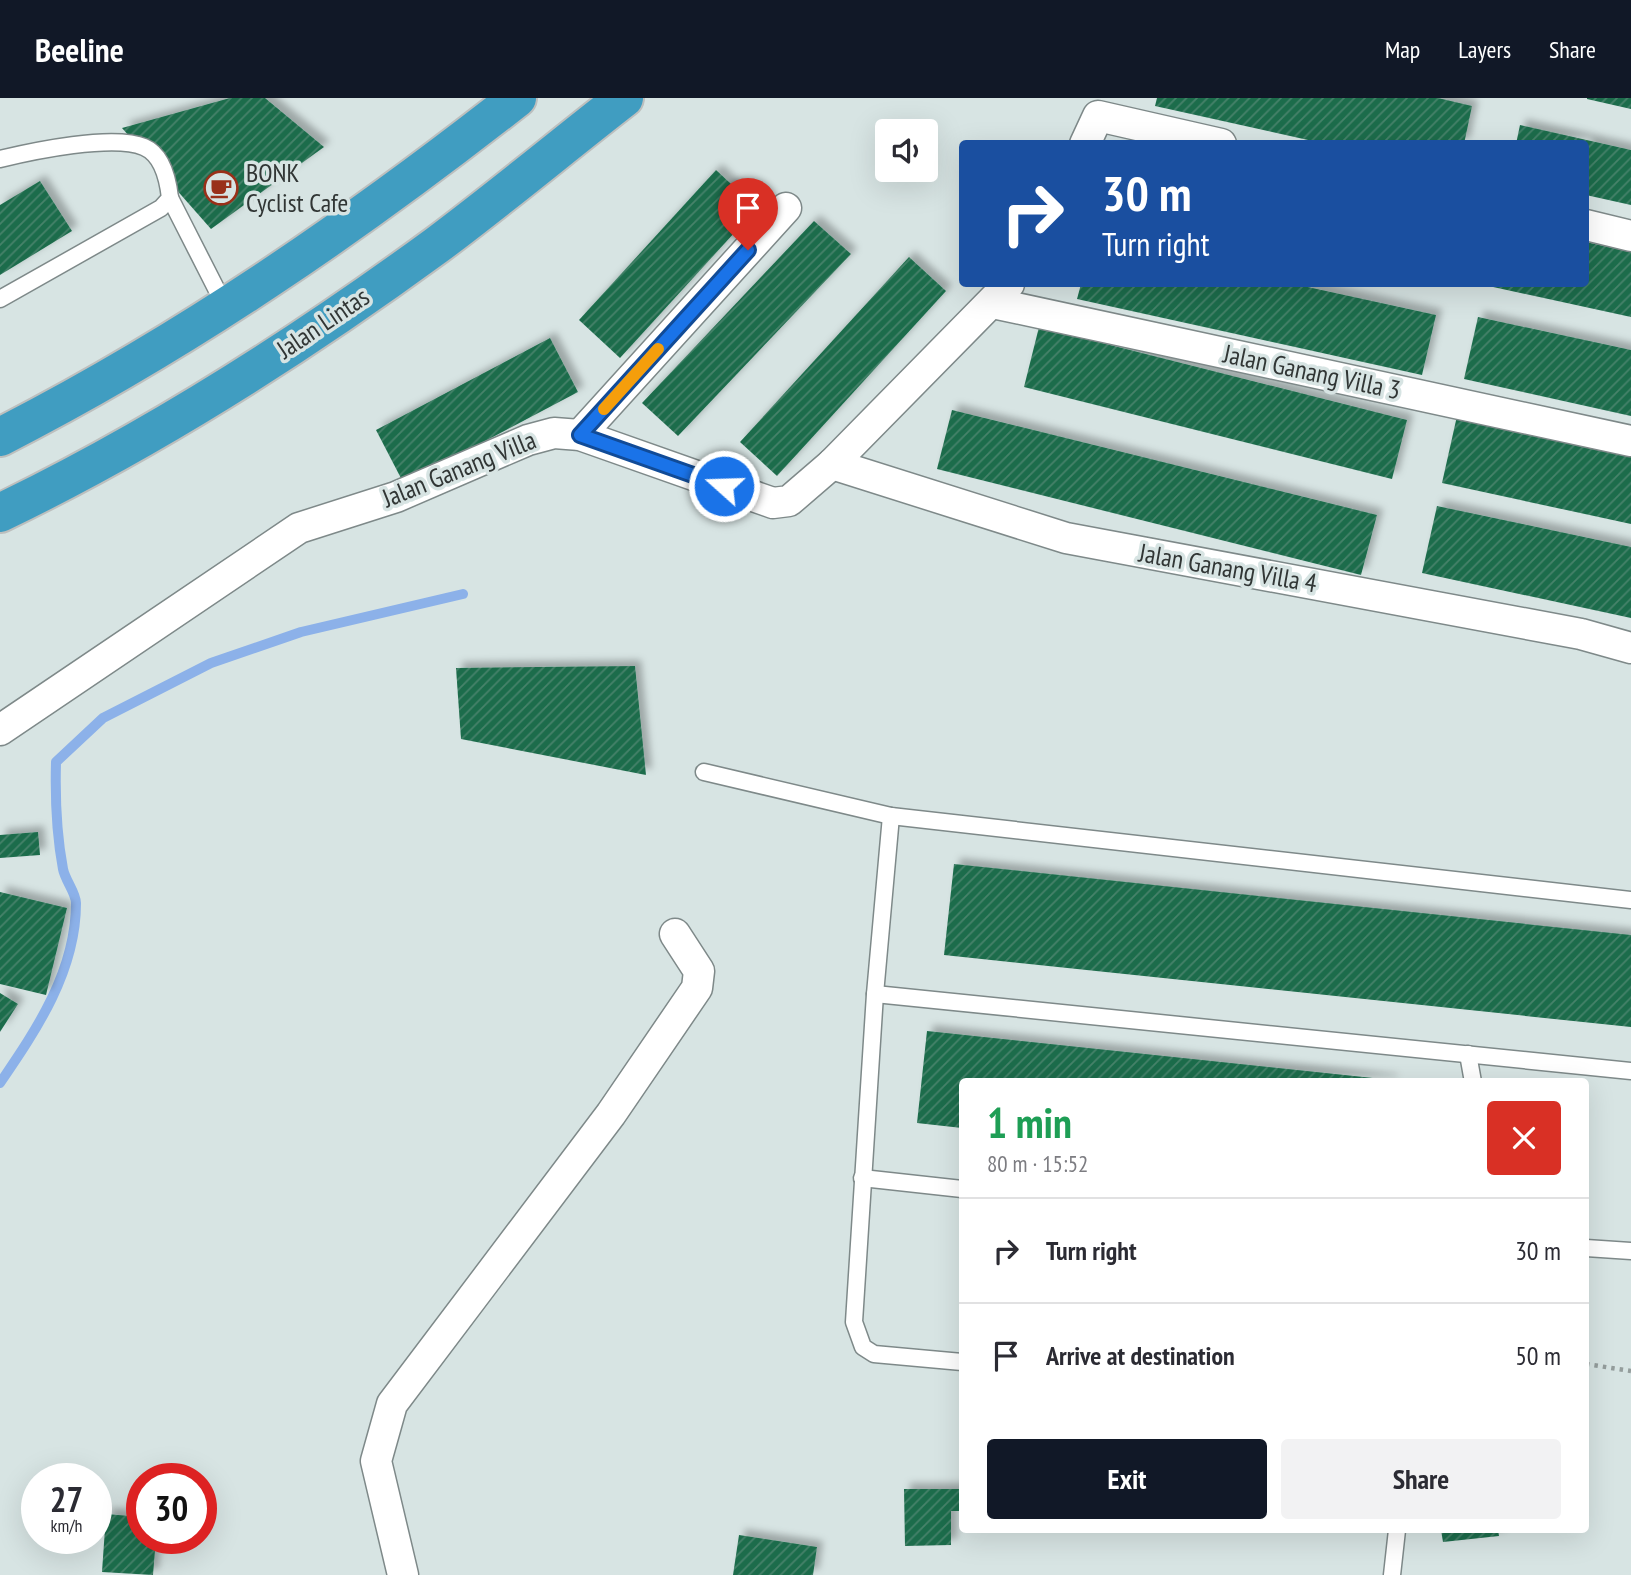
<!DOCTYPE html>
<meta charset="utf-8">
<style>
body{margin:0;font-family:"PT Sans Narrow",sans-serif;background:#f2f2f3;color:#2b2b33;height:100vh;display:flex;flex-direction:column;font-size:26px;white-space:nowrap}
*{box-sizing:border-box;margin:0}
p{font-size:23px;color:#7c7c81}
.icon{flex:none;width:38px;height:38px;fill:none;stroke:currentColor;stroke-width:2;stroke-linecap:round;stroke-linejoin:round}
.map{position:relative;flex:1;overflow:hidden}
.details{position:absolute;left:959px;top:980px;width:630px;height:455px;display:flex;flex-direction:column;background:#fff;border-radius:7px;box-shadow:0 7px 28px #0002}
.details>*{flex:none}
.hud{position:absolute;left:959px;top:42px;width:630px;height:147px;border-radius:7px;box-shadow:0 7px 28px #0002;background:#1a4fa0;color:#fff;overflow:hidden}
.buttons{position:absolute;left:875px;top:21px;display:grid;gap:14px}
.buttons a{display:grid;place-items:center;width:63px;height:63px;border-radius:7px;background:#fff;box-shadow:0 7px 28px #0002;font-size:35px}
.speed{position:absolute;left:21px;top:1365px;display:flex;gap:14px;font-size:35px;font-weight:700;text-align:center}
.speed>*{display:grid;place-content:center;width:91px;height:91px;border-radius:50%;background:#fff;box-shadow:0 7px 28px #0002;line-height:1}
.speed small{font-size:18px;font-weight:400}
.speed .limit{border:10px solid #d22;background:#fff;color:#111}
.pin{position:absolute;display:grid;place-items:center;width:60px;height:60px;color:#fff;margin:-72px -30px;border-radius:50% 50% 50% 0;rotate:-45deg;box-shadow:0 0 7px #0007}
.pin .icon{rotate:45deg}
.me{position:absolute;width:77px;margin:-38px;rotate:290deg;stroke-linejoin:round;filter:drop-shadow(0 0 5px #0008)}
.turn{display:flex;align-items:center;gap:24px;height:147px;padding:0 28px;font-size:32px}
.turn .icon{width:91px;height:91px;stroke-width:2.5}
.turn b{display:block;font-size:49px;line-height:60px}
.round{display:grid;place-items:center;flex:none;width:74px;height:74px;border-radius:7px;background:#f2f2f3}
.overview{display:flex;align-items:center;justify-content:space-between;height:119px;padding:0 28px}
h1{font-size:42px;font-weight:700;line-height:52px;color:#1e9e55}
.cta{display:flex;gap:14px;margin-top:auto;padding:14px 28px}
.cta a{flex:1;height:80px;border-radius:7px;background:#111827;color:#fff;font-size:28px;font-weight:700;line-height:80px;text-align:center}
.cta a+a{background:#f2f2f3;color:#2b2b33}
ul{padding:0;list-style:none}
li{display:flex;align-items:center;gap:21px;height:105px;padding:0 28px;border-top:2px solid #e1e1e2}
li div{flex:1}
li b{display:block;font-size:26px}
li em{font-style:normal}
header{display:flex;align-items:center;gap:42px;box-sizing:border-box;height:98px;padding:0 35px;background:#111827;color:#fff}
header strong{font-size:33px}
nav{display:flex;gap:38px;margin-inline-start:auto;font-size:24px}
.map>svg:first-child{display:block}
</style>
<header>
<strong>Beeline</strong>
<nav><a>Map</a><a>Layers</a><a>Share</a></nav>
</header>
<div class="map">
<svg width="1631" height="1477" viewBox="0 0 1631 1477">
<defs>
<pattern id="building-hatch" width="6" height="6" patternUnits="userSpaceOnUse" patternTransform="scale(1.75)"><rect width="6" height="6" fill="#1d6c4c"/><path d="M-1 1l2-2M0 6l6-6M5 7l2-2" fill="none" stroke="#46826a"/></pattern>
<filter id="shadow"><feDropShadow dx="6" dy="-6" stdDeviation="3.5" flood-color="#0004"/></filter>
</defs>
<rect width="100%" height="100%" fill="#d7e4e3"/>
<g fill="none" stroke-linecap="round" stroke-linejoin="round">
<path stroke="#8cb1e9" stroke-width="10" d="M0,985C37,931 76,873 76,805C76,795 65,782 63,771C56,734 55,701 56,664L103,620L211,565L301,534L463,496"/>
</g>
<g fill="url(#building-hatch)" filter="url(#shadow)">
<polygon points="230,0 265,0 324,49 211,131 122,30"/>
<polygon points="1157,0 1438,0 1472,8 1464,46 1326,46 1155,8"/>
<polygon points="1631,0 1631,11 1587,1 1587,0"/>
<polygon points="1520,27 1631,52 1631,107 1586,97 1586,46 1516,46"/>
<polygon points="716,72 757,110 620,260 579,222"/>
<polygon points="40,83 72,133 0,177 0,107"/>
<polygon points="814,123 851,156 678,338 642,305"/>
<polygon points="1586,144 1631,154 1631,219 1484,187 1586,186"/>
<polygon points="909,159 946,193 777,378 740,344"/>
<polygon points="1081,186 1294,186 1436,217 1422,277 1077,201"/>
<polygon points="1478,219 1631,252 1631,318 1464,281"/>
<polygon points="1039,229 1407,322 1392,381 1024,289"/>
<polygon points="550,240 578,294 404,386 376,332"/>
<polygon points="952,312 1377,417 1361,477 937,371"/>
<polygon points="1457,318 1631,355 1631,426 1442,385"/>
<polygon points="1437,408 1631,449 1631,520 1422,475"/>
<polygon points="635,568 646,677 461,641 456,570"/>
<polygon points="38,734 40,757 0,760 0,737"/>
<polygon points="954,766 1631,837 1631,929 944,857"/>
<polygon points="0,794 67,810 46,897 0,886"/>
<polygon points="0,895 18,906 0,934"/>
<polygon points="927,933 1392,982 1392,984 962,984 962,1030 917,1025"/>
<polygon points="904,1391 962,1391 962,1413 951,1413 951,1447 905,1448"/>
<polygon points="106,1416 142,1419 142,1440 156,1440 153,1477 102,1474"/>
<polygon points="1441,1432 1498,1432 1499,1438 1443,1444"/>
<polygon points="739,1437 817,1449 813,1477 733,1477"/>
</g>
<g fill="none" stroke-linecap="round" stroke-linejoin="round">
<defs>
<g id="lane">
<path d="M0,61C33,53 113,36 144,49C163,57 168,82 170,100L161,110L0,201"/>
<polyline points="170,100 226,210"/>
<polyline points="704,674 891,718 1631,802"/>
<polyline points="891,718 875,896 854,1224 863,1249 874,1256 962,1264"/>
<polyline points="875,896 1631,973"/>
<polyline points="1468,956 1473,984"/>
<polyline points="862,1080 962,1091"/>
<polyline points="1586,1150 1631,1153"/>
<polyline points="1392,1477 1397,1432"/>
</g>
<g id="street">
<polyline points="1085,46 1098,18 1221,46"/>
<polyline points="1586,127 1631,138"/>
<polyline points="993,205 1631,343"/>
<polyline points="580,337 786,110"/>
<polyline points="832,366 1066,440 1581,536 1631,550"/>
<polyline points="0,632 299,430 396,399 528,342 554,335 580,337 773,405 789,403 832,366 1009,186"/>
<polyline points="403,1477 376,1363 392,1306 611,1016 697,890 699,873 675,836"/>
</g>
<g id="highway">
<path d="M0,339C184,245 354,128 517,0"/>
<path d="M0,415C153,341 299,248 437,147C500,100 561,49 624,0"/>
</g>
</defs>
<use href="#lane" stroke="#7e8989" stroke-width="19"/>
<use href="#street" stroke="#7e8989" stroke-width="33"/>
<use href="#highway" stroke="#bdbfbe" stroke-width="42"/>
<polyline stroke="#949d9c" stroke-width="4.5" stroke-dasharray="3.5 5" stroke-linecap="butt" points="1586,1266 1631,1273"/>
<use href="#lane" stroke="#fff" stroke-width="16"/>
<use href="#street" stroke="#fff" stroke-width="30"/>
<use href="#highway" stroke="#409dc1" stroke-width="38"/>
</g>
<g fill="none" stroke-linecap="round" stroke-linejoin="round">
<defs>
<polyline id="route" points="724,388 580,337 748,152"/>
</defs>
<use href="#route" stroke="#114b97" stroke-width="18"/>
<use href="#route" stroke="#1a73e8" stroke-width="12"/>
<polyline stroke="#f59e0b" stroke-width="12" points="604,311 658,251"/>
</g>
<defs>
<symbol id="cafe-ring" viewBox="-11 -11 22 22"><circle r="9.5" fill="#d7e4e3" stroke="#993019" stroke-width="1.5"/><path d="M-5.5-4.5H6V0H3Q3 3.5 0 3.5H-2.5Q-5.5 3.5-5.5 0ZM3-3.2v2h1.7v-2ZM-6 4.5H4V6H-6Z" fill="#993019"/></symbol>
</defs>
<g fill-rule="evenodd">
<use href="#cafe-ring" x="202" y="71" width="38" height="38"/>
</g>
<g text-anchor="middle" stroke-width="7" stroke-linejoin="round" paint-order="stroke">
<g font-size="26" fill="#313635" stroke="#d7e4e3" text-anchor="start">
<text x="246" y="84">BONK<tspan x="246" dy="30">Cyclist Cafe</tspan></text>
</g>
<g font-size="26" fill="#313635" stroke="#d7e4e3">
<text transform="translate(323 225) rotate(-34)" y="9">Jalan Lintas</text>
<text transform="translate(1312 274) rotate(12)" y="9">Jalan Ganang Villa 3</text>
<text transform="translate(459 371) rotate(-22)" y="9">Jalan Ganang Villa</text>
<text transform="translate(1228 470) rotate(10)" y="9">Jalan Ganang Villa 4</text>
</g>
</g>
</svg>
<div class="buttons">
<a><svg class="icon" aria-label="sound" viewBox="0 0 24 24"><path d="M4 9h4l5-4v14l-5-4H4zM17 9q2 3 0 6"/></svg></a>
</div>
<div class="speed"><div>27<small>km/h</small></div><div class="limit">30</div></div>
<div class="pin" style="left:748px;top:152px;background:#d93025"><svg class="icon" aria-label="arrive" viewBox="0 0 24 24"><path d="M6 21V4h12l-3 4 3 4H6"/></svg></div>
<svg class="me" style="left:724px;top:388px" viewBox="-20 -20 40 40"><circle r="17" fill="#1a73e8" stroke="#fff" stroke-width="3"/><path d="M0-11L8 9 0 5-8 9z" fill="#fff"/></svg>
<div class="hud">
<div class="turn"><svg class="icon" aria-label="right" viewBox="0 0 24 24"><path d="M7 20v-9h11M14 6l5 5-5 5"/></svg><div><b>30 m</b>Turn right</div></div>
</div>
<section class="details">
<div class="overview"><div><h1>1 min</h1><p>80 m · 15:52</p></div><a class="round" style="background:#d93025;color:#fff"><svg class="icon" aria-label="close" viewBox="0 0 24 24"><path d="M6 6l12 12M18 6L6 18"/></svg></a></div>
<ul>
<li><svg class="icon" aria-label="right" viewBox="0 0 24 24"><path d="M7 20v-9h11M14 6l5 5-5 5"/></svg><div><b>Turn right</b></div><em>30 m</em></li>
<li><svg class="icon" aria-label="arrive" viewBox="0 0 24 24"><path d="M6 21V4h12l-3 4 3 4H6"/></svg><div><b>Arrive at destination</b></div><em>50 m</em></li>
</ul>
<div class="cta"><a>Exit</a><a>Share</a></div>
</section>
</div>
